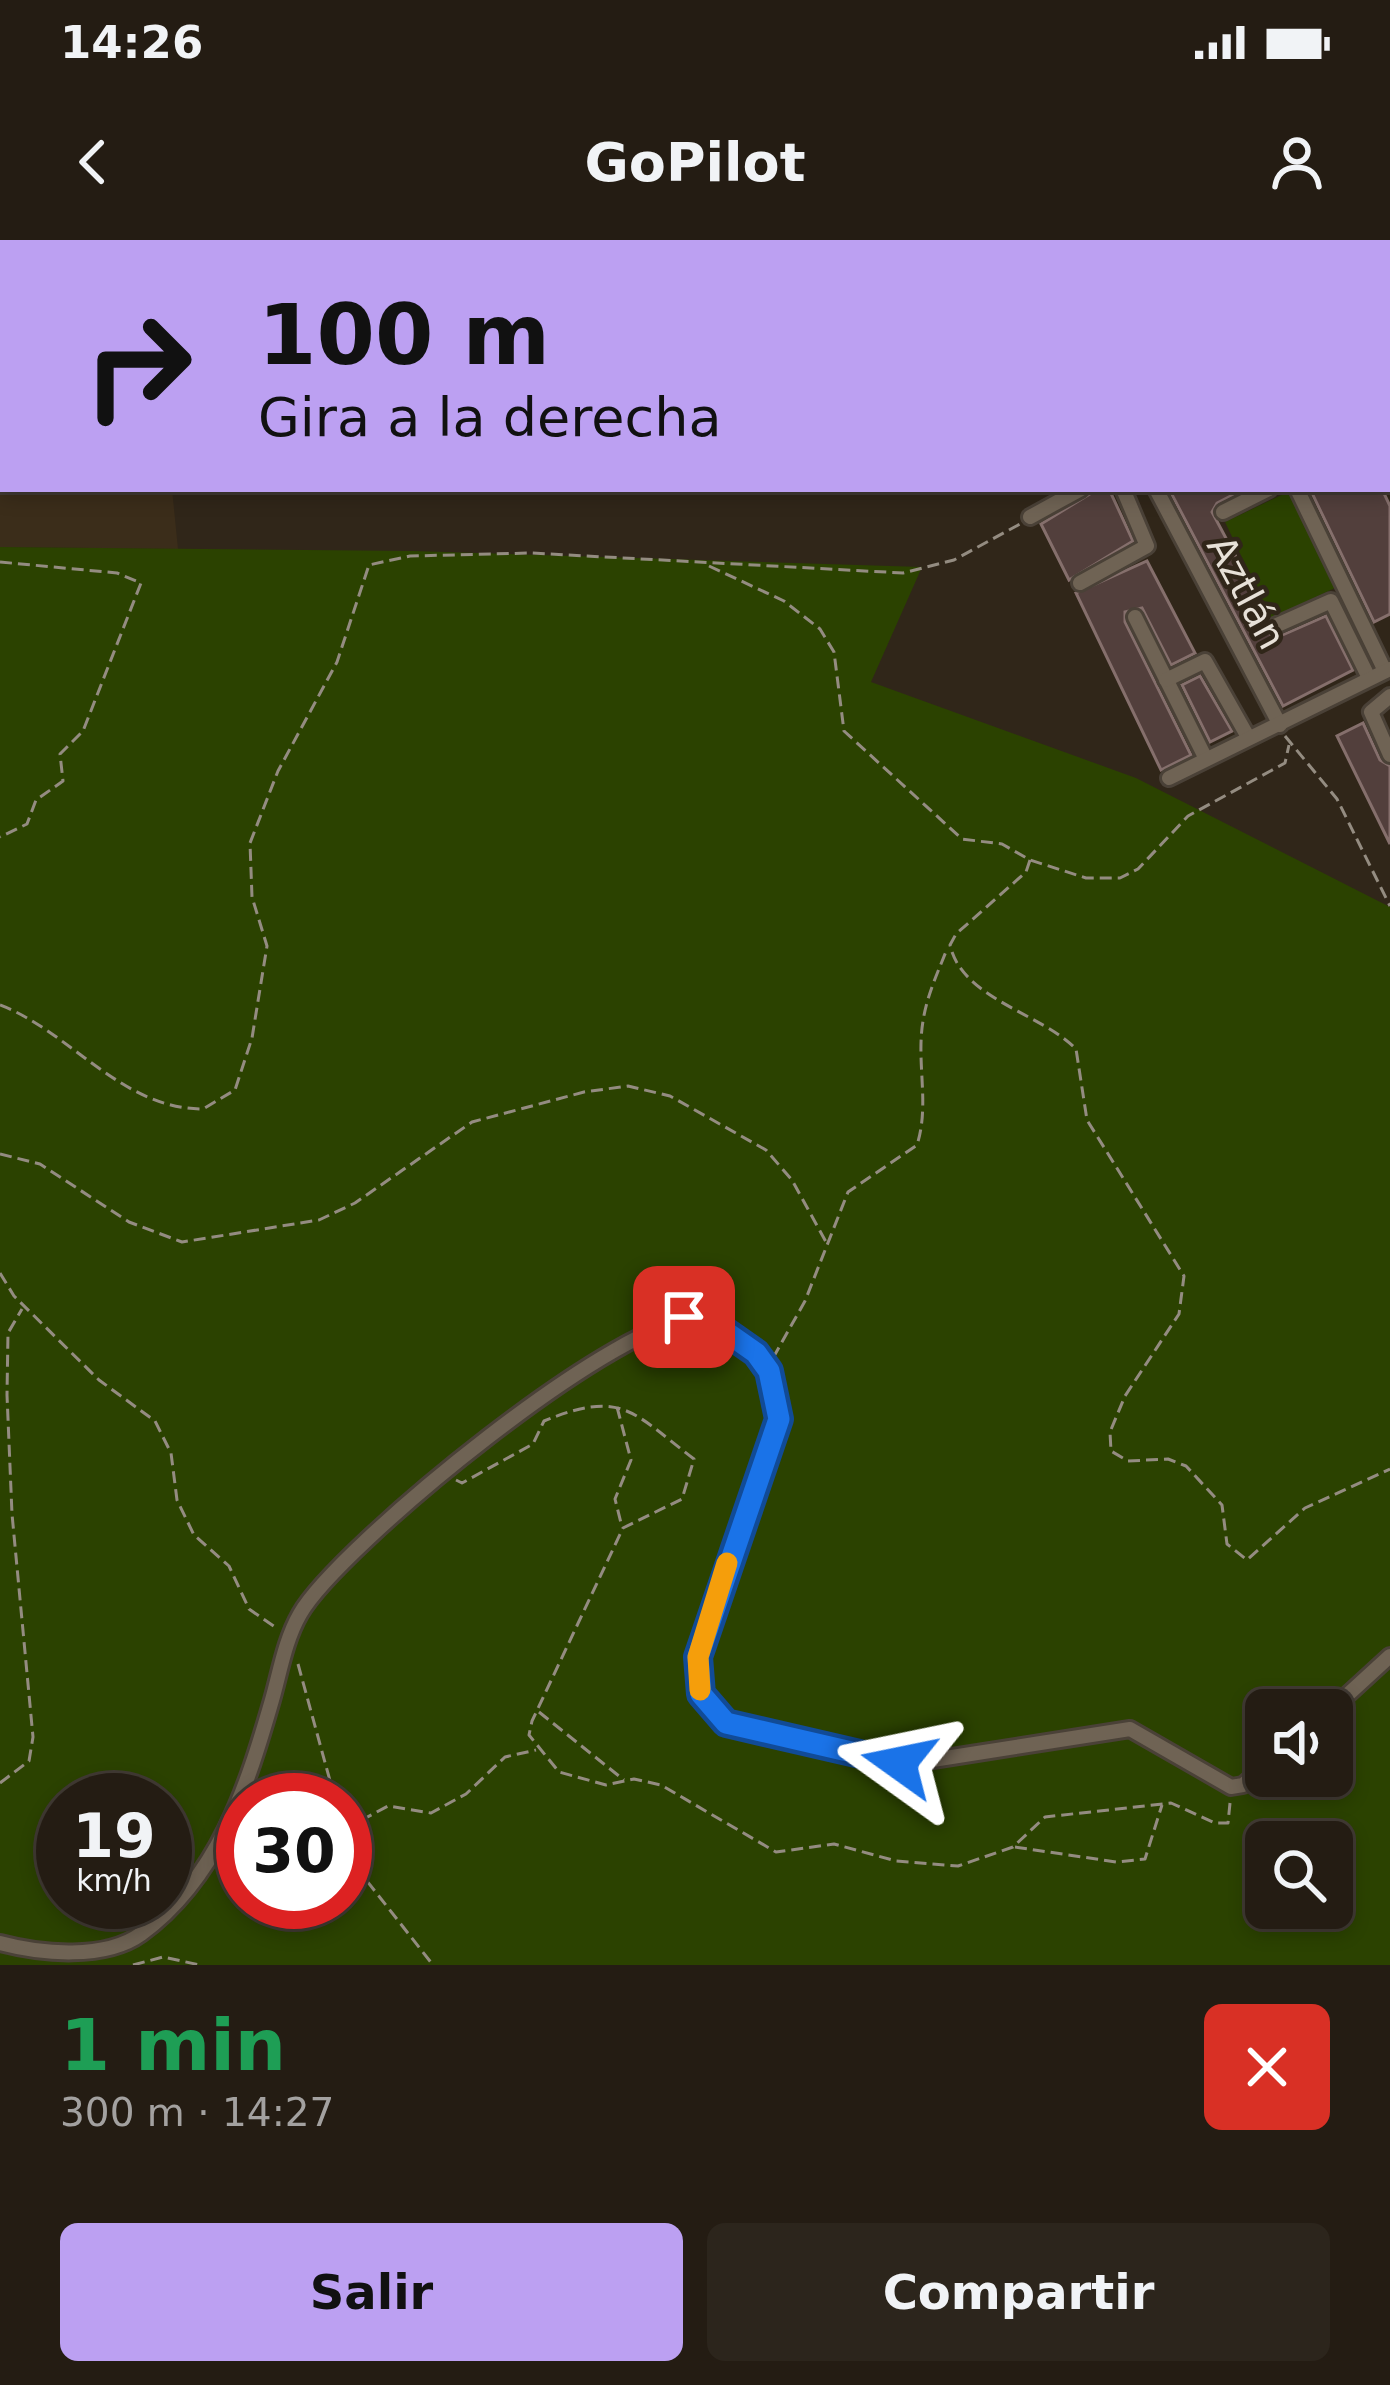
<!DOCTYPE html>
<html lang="es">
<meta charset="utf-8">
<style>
body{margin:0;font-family:"DejaVu Sans",sans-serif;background:#2c251c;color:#f1f3f6;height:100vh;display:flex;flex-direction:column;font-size:45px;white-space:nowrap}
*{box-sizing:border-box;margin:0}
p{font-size:39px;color:#a3a1a0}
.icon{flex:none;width:66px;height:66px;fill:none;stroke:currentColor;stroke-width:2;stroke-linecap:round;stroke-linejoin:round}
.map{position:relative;height:1725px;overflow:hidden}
.details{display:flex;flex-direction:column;background:#241c13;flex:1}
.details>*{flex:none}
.top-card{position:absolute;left:0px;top:0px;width:1392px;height:252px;box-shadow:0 6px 18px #0003,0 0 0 3px #413a33;background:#bca0f2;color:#111;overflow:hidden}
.controls{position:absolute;left:1245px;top:1449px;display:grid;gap:24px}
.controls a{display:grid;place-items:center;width:108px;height:108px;border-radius:18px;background:#241c13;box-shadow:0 6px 18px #0003,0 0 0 3px #413a33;font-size:60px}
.speed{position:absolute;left:36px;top:1533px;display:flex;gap:24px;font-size:60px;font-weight:700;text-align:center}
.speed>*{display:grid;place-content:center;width:156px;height:156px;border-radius:50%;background:#241c13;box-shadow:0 6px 18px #0003,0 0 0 3px #413a33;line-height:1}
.speed small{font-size:30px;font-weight:400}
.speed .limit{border:18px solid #d22;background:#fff;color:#111}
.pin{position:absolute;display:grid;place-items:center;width:102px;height:102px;color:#fff;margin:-51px;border-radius:24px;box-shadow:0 6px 18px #0006}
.me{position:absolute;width:132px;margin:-66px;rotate:282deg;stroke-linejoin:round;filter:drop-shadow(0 0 9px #0008)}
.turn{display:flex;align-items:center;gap:42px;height:252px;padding:0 60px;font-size:54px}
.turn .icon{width:156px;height:156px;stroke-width:2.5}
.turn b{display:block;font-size:84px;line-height:102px}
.round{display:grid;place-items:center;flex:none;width:126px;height:126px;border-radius:18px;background:#2c251c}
.summary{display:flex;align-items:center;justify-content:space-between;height:204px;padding:0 60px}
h1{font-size:72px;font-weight:700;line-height:90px;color:#1e9e55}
.action{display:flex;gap:24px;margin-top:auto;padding:24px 60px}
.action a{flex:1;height:138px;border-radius:18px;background:#bca0f2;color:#111;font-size:48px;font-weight:700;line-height:138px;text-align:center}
.action a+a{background:#2c251c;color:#f1f3f6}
.status{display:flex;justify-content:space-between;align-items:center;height:84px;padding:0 60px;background:#241c13;direction:ltr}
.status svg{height:33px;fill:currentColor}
header{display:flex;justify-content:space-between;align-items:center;height:156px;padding:0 60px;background:#241c13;font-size:54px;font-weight:700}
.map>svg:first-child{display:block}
</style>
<div class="status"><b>14:26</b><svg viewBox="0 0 49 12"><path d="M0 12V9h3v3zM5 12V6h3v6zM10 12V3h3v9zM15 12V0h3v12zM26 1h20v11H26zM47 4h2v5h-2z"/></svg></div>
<header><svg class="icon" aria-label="back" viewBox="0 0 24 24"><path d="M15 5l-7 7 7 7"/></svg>GoPilot<svg class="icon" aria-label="person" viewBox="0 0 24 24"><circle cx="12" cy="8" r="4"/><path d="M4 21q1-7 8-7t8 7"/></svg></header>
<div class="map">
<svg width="1390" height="1725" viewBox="0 0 1390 1725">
<rect width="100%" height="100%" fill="#302619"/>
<g fill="#3b2d1a">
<polygon points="289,0 979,0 288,3"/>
<polygon points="0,112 3,249 172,249 178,309 0,307"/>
</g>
<g fill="#2b4200" fill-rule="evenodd">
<polygon points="1290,251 1335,348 1271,378 1225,282"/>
<path d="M0,307L414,311L922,327L871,442L1136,538L1390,667V1725H0ZM1266,1470H1332V1536H1266ZM63,1560H165V1662H63ZM243,1560H345V1662H243ZM1266,1602H1332V1668H1266Z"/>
</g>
<g fill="#523f3c" stroke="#856f6c" stroke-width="3">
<polygon points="1098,249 1109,249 1133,301 1069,340 1041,284"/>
<polygon points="1169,249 1244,249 1217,263 1212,272 1268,377 1265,392 1278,397 1326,376 1353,430 1283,466"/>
<polygon points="1310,249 1382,249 1390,266 1390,374 1374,382"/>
<polygon points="1147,321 1195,413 1171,425 1142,368 1125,372 1125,382 1191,515 1161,530 1076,353"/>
<polygon points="1200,436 1232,491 1210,502 1182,445"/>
<polygon points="1363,483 1380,520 1390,526 1390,604 1337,496"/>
</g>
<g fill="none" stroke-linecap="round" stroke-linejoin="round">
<defs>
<polyline id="lane" points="972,3 973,0"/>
<g id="street">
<polyline points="129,0 129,3"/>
<polyline points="1183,0 1184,3"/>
<polyline points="1272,0 1274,3"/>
<polyline points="1362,0 1364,3"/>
<polyline points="1389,3 1390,2"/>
<polyline points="1389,46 1390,48"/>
<polyline points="0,96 3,96"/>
<polyline points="1156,249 1280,485"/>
<polyline points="1297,249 1385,431"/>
<polyline points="1223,272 1269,249"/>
<polyline points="1030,277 1081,249"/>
<polyline points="1080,343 1147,306 1123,249"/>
<polyline points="1135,377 1206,519"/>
<polyline points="1275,386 1331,361 1369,438"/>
<polyline points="1166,440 1205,421 1248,497"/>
<polyline points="1390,456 1371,472 1390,515"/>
<polyline points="1169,538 1390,429"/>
<polyline points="1331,1470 1390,1416"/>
<path d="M0,1703C41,1714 105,1720 141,1694C218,1638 247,1547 272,1460C280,1432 285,1400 300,1374C337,1308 630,1067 702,1079C750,1087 775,1135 779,1179L698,1417L701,1455L726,1483L880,1521L920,1522L1130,1489L1231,1547L1243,1545L1266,1525"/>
</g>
<g id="secondary">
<polyline points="1389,100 1390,99"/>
<polyline points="1389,132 1390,131"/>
<polyline points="1389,171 1390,173"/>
<polyline points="1389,233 1390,235"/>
</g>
</defs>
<use href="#lane" stroke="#4a4137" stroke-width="12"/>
<use href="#street" stroke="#4a4137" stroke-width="20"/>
<use href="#secondary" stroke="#4a4137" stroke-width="24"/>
<g stroke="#948c81" stroke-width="3" stroke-dasharray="12 6" stroke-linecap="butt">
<polyline points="0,322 117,333 141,343 83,491 60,514 63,541 36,560 27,584 0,597"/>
<polyline points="709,326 784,361 820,389 834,412 844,491 962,599 1002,604 1030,620 1086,638 1120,638 1138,629 1188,576 1285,523 1289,505"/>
<polyline points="1285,496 1337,559 1390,666"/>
<path d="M1030,620L1026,632L956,694L950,705C962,759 1041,773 1076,809L1087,880L1184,1036L1179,1074L1125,1156L1110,1192L1111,1211L1128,1221L1168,1219L1186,1226L1222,1265L1227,1304L1247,1320L1305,1268L1390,1229"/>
<path d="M0,765C71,792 121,869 203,869L235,850L252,798L267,706L252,657L250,603L278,531L337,422L369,325L410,316L531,313L903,333L954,320L1020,284"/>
<polyline points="0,914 40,924 129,982 182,1002 319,980 355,963 472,882 584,852 628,846 670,856 766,910 792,940 826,1002"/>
<polyline points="0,1033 14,1056 99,1140 155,1181 171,1213 177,1260 194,1295 229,1326 249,1369 275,1387"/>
<path d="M773,1118L805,1061L848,952L917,905C930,864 916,823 923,781C927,755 938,732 947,709"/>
<polyline points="617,1167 631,1220 615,1259 622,1287"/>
<path d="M456,1240L462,1243L533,1204L544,1181C622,1149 632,1172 694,1219L682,1259L623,1288L532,1481L529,1495L559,1532L606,1545L634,1539L661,1545L776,1612L834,1604L896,1621L958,1626L1013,1607L1045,1577L1171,1563L1215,1583H1228L1230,1563"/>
<polyline points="298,1424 332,1548 330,1560"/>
<polyline points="539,1472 624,1540"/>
<polyline points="0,1543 29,1521 33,1497 12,1274 7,1155 8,1093 22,1069"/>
<polyline points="345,1589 388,1566 431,1573 466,1554 505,1517 536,1510"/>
<polyline points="1015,1607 1116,1622 1145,1619 1162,1565"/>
<polyline points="345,1613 433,1725"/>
<polyline points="133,1725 163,1717 200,1725"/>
</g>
<use href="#lane" stroke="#6f6354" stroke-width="6"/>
<use href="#street" stroke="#6f6354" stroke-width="14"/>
<use href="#secondary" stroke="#6f6354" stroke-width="18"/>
</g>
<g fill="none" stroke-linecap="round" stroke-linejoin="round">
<defs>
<polyline id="route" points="684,1077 709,1080 756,1113 769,1131 779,1179 698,1417 701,1454 726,1483 899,1523"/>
</defs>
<use href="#route" stroke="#114b97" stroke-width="30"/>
<use href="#route" stroke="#1a73e8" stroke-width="21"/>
<polyline stroke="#f59e0b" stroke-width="21" points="700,1450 698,1417 727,1323"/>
</g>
<g text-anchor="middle" stroke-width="9" stroke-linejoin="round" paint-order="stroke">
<g font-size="39" fill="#e7e1d8" stroke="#302619">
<text transform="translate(1247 352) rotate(62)" y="14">Aztlán</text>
</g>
</g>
</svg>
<div class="controls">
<a><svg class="icon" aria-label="sound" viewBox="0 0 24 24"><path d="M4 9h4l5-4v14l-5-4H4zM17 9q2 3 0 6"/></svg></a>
<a><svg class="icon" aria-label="search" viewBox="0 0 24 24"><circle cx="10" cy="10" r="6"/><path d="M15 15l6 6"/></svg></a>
</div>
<div class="speed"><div>19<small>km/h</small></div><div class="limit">30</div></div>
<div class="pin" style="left:684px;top:1077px;background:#d93025"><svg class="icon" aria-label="arrive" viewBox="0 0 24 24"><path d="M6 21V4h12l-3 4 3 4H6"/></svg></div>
<svg class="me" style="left:899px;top:1523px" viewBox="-20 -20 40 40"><path d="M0-17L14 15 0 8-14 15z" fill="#1a73e8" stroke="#fff" stroke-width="4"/></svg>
<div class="top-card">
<div class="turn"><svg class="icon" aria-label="right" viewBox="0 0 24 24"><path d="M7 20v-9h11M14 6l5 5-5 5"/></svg><div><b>100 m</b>Gira a la derecha</div></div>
</div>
</div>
<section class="details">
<div class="summary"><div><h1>1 min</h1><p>300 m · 14:27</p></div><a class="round" style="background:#d93025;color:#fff"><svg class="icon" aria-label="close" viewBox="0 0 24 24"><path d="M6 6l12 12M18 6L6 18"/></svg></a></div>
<div class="action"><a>Salir</a><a>Compartir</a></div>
</section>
